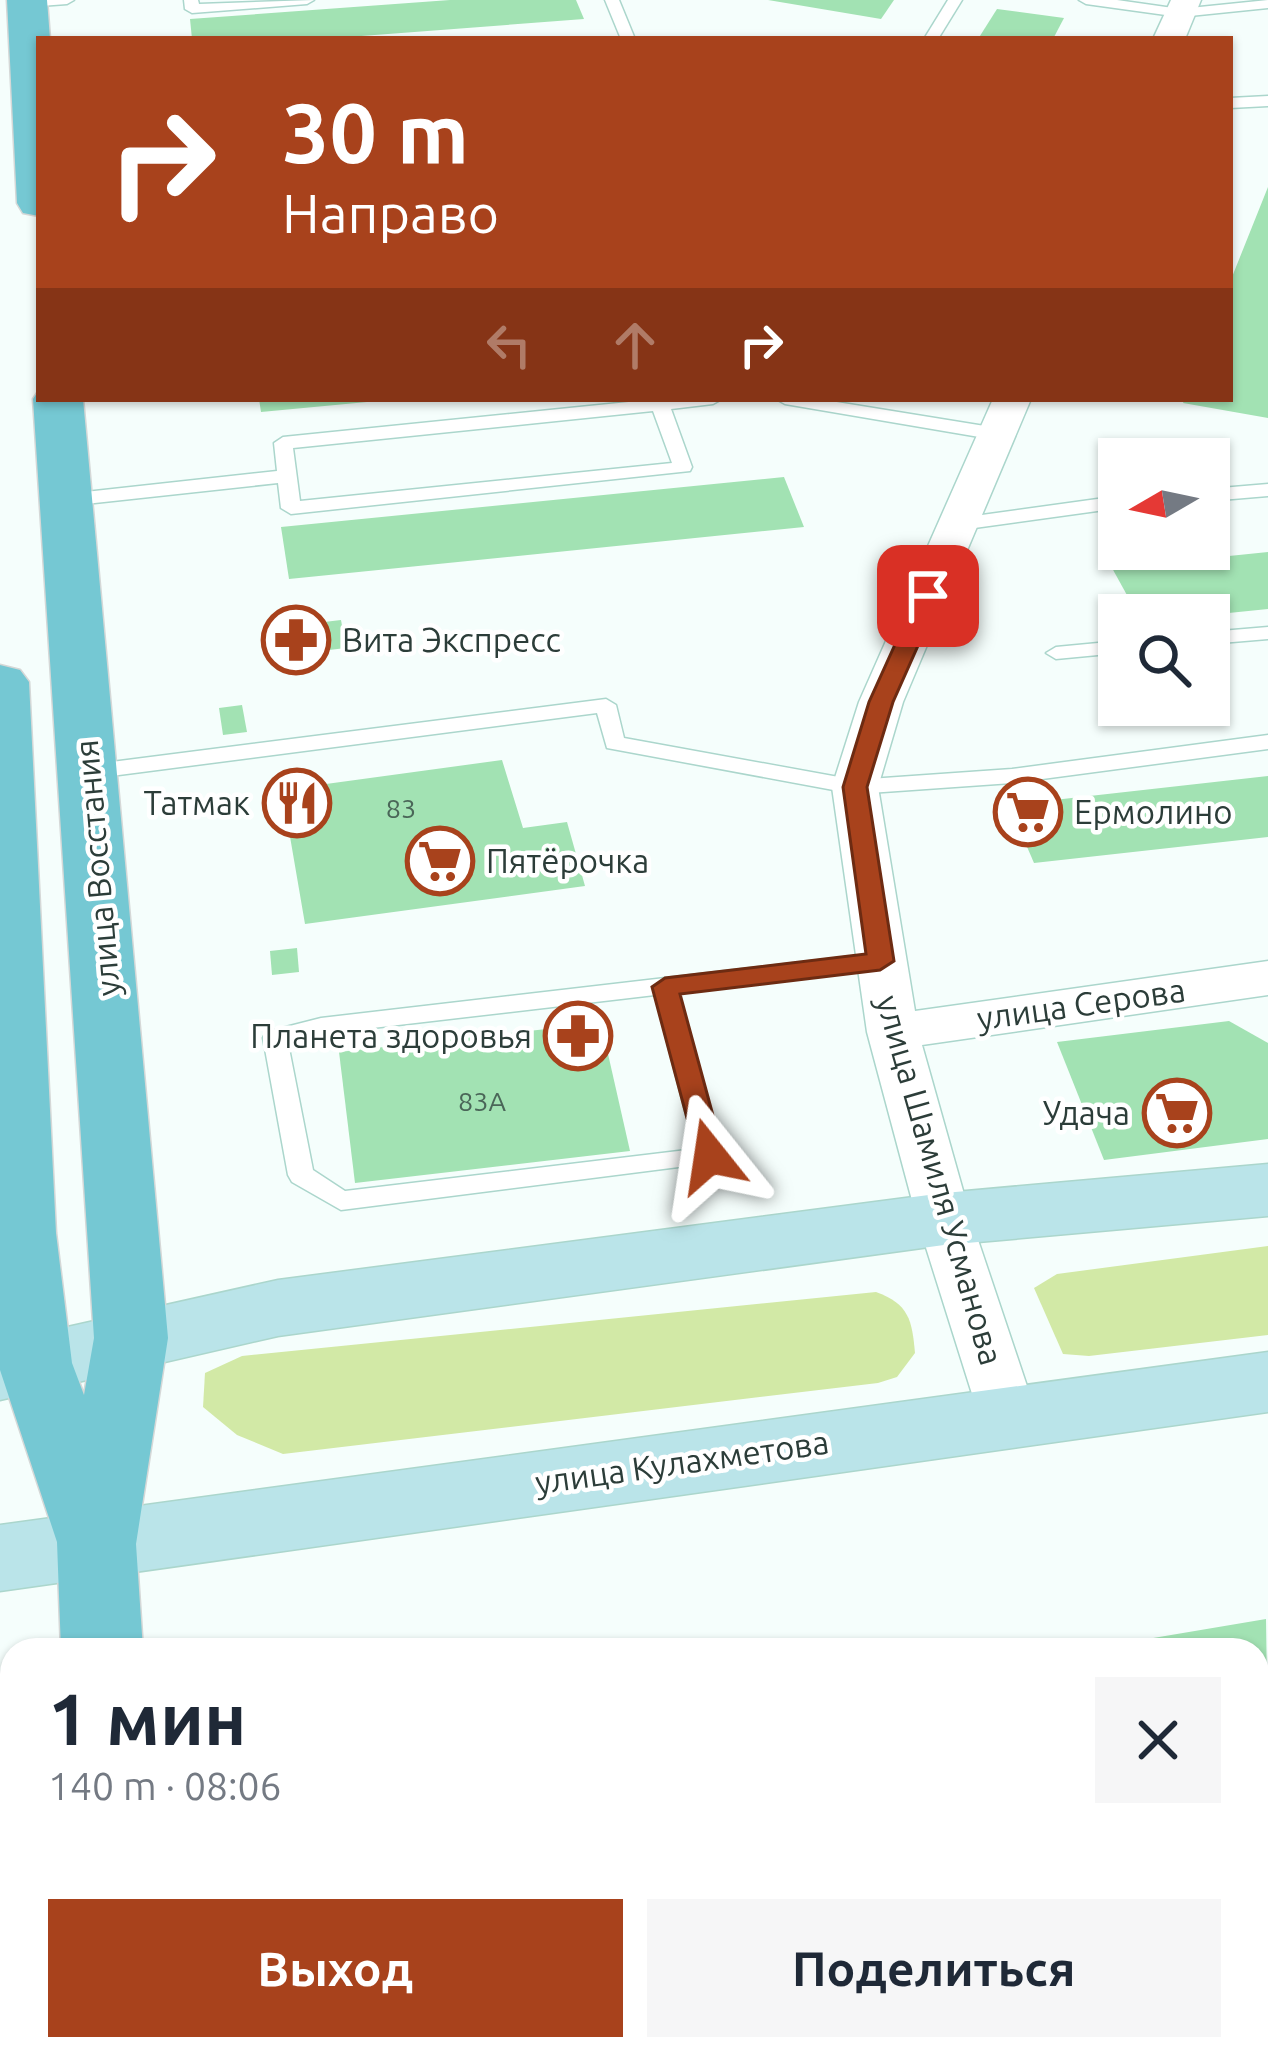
<!DOCTYPE html>
<html lang="ru">
<meta charset="utf-8">
<style>
body{margin:0;font-family:Ubuntu,sans-serif;background:#f6f6f7;color:#1f2937;height:100vh;display:flex;flex-direction:column;font-size:45px;white-space:nowrap}
*{box-sizing:border-box;margin:0}
p{font-size:39px;color:#747a83}
.icon{flex:none;width:66px;height:66px;fill:none;stroke:currentColor;stroke-width:2;stroke-linecap:round;stroke-linejoin:round}
.map{position:relative;flex:1;overflow:hidden}
.side{position:absolute;left:0px;top:1638px;width:1269px;height:423px;display:flex;flex-direction:column;background:#fff;border-radius:36px 36px 0 0;box-shadow:0 3px 9px #0004}
.side>*{flex:none}
.banner{position:absolute;left:36px;top:36px;width:1197px;height:366px;border-radius:0px;box-shadow:0 3px 9px #0004;background:#a8421c;color:#fff;overflow:hidden}
.needle{width:78px;rotate:261deg}
.fabs{position:absolute;left:1098px;top:438px;display:grid;gap:24px}
.fabs a{display:grid;place-items:center;width:132px;height:132px;border-radius:0px;background:#fff;box-shadow:0 3px 9px #0004;font-size:60px}
.pin{position:absolute;display:grid;place-items:center;width:102px;height:102px;color:#fff;margin:-51px;border-radius:24px;box-shadow:0 6px 18px #0006}
.me{position:absolute;width:132px;margin:-66px;rotate:345deg;stroke-linejoin:round;filter:drop-shadow(0 0 9px #0008)}
.turn{display:flex;align-items:center;gap:42px;height:252px;padding:0 48px;font-size:54px}
.turn .icon{width:156px;height:156px;stroke-width:2.5}
.turn b{display:block;font-size:84px;line-height:102px}
.lanes{display:flex;align-items:center;height:114px;padding:0 48px;background:#0003;justify-content:center;gap:60px;direction:ltr}
.lanes .off{opacity:.35}
.round{display:grid;place-items:center;flex:none;width:126px;height:126px;border-radius:0px;background:#f6f6f7}
.summary{display:flex;align-items:center;justify-content:space-between;height:204px;padding:0 48px}
h1{font-size:72px;font-weight:600;line-height:90px}
.button{display:flex;gap:24px;margin-top:auto;padding:24px 48px}
.button a{flex:1;height:138px;border-radius:0px;background:#a8421c;color:#fff;font-size:48px;font-weight:600;line-height:138px;text-align:center}
.button a+a{background:#f6f6f7;color:#1f2937}
.map>svg:first-child{display:block}
</style>
<div class="map">
<svg width="1268" height="2059" viewBox="0 0 1268 2059">
<rect width="100%" height="100%" fill="#f5fefc"/>
<g fill="#d2e9a6">
<polygon points="1268,1246 1268,1335 1089,1356 1063,1354 1034,1288 1057,1274"/>
<path d="M876,1292C909,1304 912,1320 915,1353L897,1377L878,1383L283,1454L237,1435L203,1407L205,1373L242,1356Z"/>
</g>
<g fill="#a2e2b3">
<polygon points="576,0 584,19 322,39 192,39 190,19 450,0"/>
<polygon points="768,0 894,0 881,19"/>
<polygon points="997,9 1064,18 1053,39 978,39"/>
<polygon points="1268,187 1268,418 1183,403 1185,399 1230,399 1230,282"/>
<polygon points="259,399 367,399 367,402 261,412"/>
<polygon points="784,477 804,527 289,579 281,527"/>
<polygon points="1268,552 1268,609 1209,615 1138,615 1112,568"/>
<polygon points="341,620 346,648 278,656 273,628"/>
<polygon points="242,705 247,732 223,735 219,708"/>
<polygon points="502,760 523,828 567,822 585,886 305,924 282,790"/>
<polygon points="1268,776 1268,837 1034,863 1009,805"/>
<polygon points="297,948 299,972 272,975 270,951"/>
<polygon points="1229,1021 1268,1043 1268,1139 1104,1160 1057,1042"/>
<polygon points="601,1023 630,1151 355,1183 339,1052"/>
<polygon points="1266,1619 1268,1750 1257,1751 1257,1650 1082,1650"/>
</g>
<g fill="none" stroke-linecap="round" stroke-linejoin="round">
<defs>
<g id="lane">
<polygon points="22,0 74,0 67,4 27,7 22,6"/>
<polygon points="184,0 198,0 199,4 314,0 307,4 192,13 185,9"/>
<polygon points="605,0 619,0 635,39 621,39"/>
<polygon points="948,0 962,0 938,39 924,39"/>
<polygon points="1079,0 1117,0 1180,9 1268,0 1268,8 1180,17 1086,4"/>
<polygon points="1268,96 1268,106 1230,108 1230,98"/>
<path d="M658,399H722L713,404L671,409L692,467L690,471L291,514L281,508L278,483L67,506L57,500L67,494L277,471L274,443L283,437ZM653,411L672,463L300,501L293,448Z"/>
<polygon points="776,399 818,399 997,428 1006,434 997,440 785,404"/>
<polygon points="1268,484 1268,496 1209,501 1209,489"/>
<polygon points="1119,496 1119,508 960,530 950,524 960,518"/>
<polygon points="1268,627 1268,639 1209,644 1209,632"/>
<polygon points="1119,641 1119,653 1056,659 1046,653 1056,647"/>
<polygon points="606,699 616,705 624,738 855,780 1012,769 1268,735 1268,749 1012,783 855,794 607,748 597,713 88,779 77,772 88,765"/>
<path d="M881,953L893,961L889,967L678,993L722,1156L718,1162L341,1210L292,1182L288,1175L263,1038L266,1032L321,1018ZM655,995L695,1149L345,1191L313,1170L288,1043L321,1034Z"/>
<polygon points="1268,1775 1268,1803 1257,1805 1257,1777"/>
</g>
<g id="street">
<polygon points="1171,0 1201,0 1185,39 1153,39"/>
<polygon points="993,399 1031,399 903,702 878,787 915,1011 1268,961 1268,995 922,1045 971,1219 1037,1416 1029,1433 1008,1439 987,1433 979,1416 917,1219 867,1032 832,787 859,702"/>
</g>
<g id="secondary">
<polygon points="1268,1164 1268,1216 944,1245 278,1336 0,1400 0,1342 278,1280 944,1193"/>
<polygon points="1268,1352 1268,1412 0,1591 0,1525"/>
</g>
<g id="primary">
<polygon points="7,0 47,0 50,39 39,39 39,216 23,213 17,203"/>
<polygon points="39,390 39,399 83,399 168,1338 136,1544 143,1650 61,1650 57,1542 0,1370 0,665 20,670 29,682 56,1233 72,1363 84,1395 94,1338 33,399"/>
<rect x="79" y="2049" width="92" height="10"/>
</g>
</defs>
<use href="#lane" stroke="#abd6cc" stroke-width="3"/>
<use href="#street" stroke="#abd6cc" stroke-width="3"/>
<use href="#secondary" stroke="#abd6cc" stroke-width="3"/>
<use href="#primary" stroke="#d5d8d7" stroke-width="3"/>
<use href="#lane" fill="#fff" fill-rule="evenodd"/>
<use href="#street" fill="#fff" fill-rule="evenodd"/>
<use href="#secondary" fill="#bae4e9" fill-rule="evenodd"/>
<use href="#primary" fill="#75c8d3" fill-rule="evenodd"/>
</g>
<polygon fill="#a8421c" stroke="#6d2b12" stroke-width="3" points="928,589 940,596 893,702 867,787 894,961 880,970 680,994 724,1156 710,1166 699,1163 652,987 665,978 866,954 843,787 869,702 917,596"/>
<defs>
<symbol id="pharmacy-ring" viewBox="-11 -11 22 22"><circle r="9.5" fill="#fff" stroke="#a8421c" stroke-width="1.5"/><path d="M-2-6h4v4h4v4h-4v4h-4v-4h-4v-4h4Z" fill="#a8421c"/></symbol>
<symbol id="restaurant-ring" viewBox="-11 -11 22 22"><circle r="9.5" fill="#fff" stroke="#a8421c" stroke-width="1.5"/><path d="M-5-6h1v4h1v-4h1v4h1v-4h1v5L-1.5 .5V6h-2V.5L-5-1ZM5-6V6H3V1.5H1.5Q1.5-4 5-6Z" fill="#a8421c"/></symbol>
<symbol id="supermarket-ring" viewBox="-11 -11 22 22"><circle r="9.5" fill="#fff" stroke="#a8421c" stroke-width="1.5"/><path d="M-6-5.5h2.5l.6 2H6L4.5 2H-2.5L-4.4-4H-6ZM-1.5 3.2a1.3 1.3 0 1 0 .1 0ZM3 3.2a1.3 1.3 0 1 0 .1 0Z" fill="#a8421c"/></symbol>
</defs>
<g fill-rule="evenodd">
<use href="#pharmacy-ring" x="258" y="602" width="76" height="76"/>
<use href="#restaurant-ring" x="259" y="765" width="76" height="76"/>
<use href="#supermarket-ring" x="990" y="774" width="76" height="76"/>
<use href="#supermarket-ring" x="402" y="823" width="76" height="76"/>
<use href="#pharmacy-ring" x="540" y="998" width="76" height="76"/>
<use href="#supermarket-ring" x="1139" y="1075" width="76" height="76"/>
</g>
<g text-anchor="middle" stroke-width="9" stroke-linejoin="round" paint-order="stroke">
<g font-size="27" fill="#4a6658">
<text x="401" y="818">83</text>
<text x="482" y="1111">83А</text>
</g>
<g font-size="33" fill="#2c3d39" stroke="#fff" text-anchor="start">
<text x="342" y="652">Вита Экспресс</text>
<text x="250" y="815" text-anchor="end">Татмак</text>
<text x="1074" y="824">Ермолино</text>
<text x="486" y="873">Пятёрочка</text>
<text x="532" y="1048" text-anchor="end">Планета здоровья</text>
<text x="1130" y="1125" text-anchor="end">Удача</text>
</g>
<g font-size="33" fill="#2c3d39" stroke="#fff">
<text transform="translate(97 868) rotate(-95)" y="12">улица Восстания</text>
<text transform="translate(1081 1004) rotate(-8)" y="12">улица Серова</text>
<text transform="translate(940 1180) rotate(74)" y="12">улица Шамиля Усманова</text>
<text transform="translate(682 1462) rotate(-8)" y="12">улица Кулахметова</text>
</g>
</g>
</svg>
<div class="fabs">
<a><svg class="needle" viewBox="-14 -14 28 28"><path d="M0-13l5 13h-10z" fill="#e53935"/><path d="M0 13l5-13h-10z" fill="#747a83"/></svg></a>
<a><svg class="icon" aria-label="search" viewBox="0 0 24 24"><circle cx="10" cy="10" r="6"/><path d="M15 15l6 6"/></svg></a>
</div>
<div class="pin" style="left:928px;top:596px;background:#d93025"><svg class="icon" aria-label="arrive" viewBox="0 0 24 24"><path d="M6 21V4h12l-3 4 3 4H6"/></svg></div>
<svg class="me" style="left:710px;top:1156px" viewBox="-20 -20 40 40"><path d="M0-17L14 15 0 8-14 15z" fill="#a8421c" stroke="#fff" stroke-width="4"/></svg>
<div class="banner">
<div class="turn"><svg class="icon" aria-label="right" viewBox="0 0 24 24"><path d="M7 20v-9h11M14 6l5 5-5 5"/></svg><div><b>30 m</b>Направо</div></div>
<div class="lanes"><svg class="icon off" aria-label="left" viewBox="0 0 24 24"><path d="M17 20v-9H6M10 6l-5 5 5 5"/></svg><svg class="icon off" aria-label="ahead" viewBox="0 0 24 24"><path d="M12 20V5M6 11l6-6 6 6"/></svg><svg class="icon" aria-label="right" viewBox="0 0 24 24"><path d="M7 20v-9h11M14 6l5 5-5 5"/></svg></div>
</div>
<section class="side">
<div class="summary"><div><h1>1 мин</h1><p>140 m · 08:06</p></div><a class="round"><svg class="icon" aria-label="close" viewBox="0 0 24 24"><path d="M6 6l12 12M18 6L6 18"/></svg></a></div>
<div class="button"><a>Выход</a><a>Поделиться</a></div>
</section>
</div>
